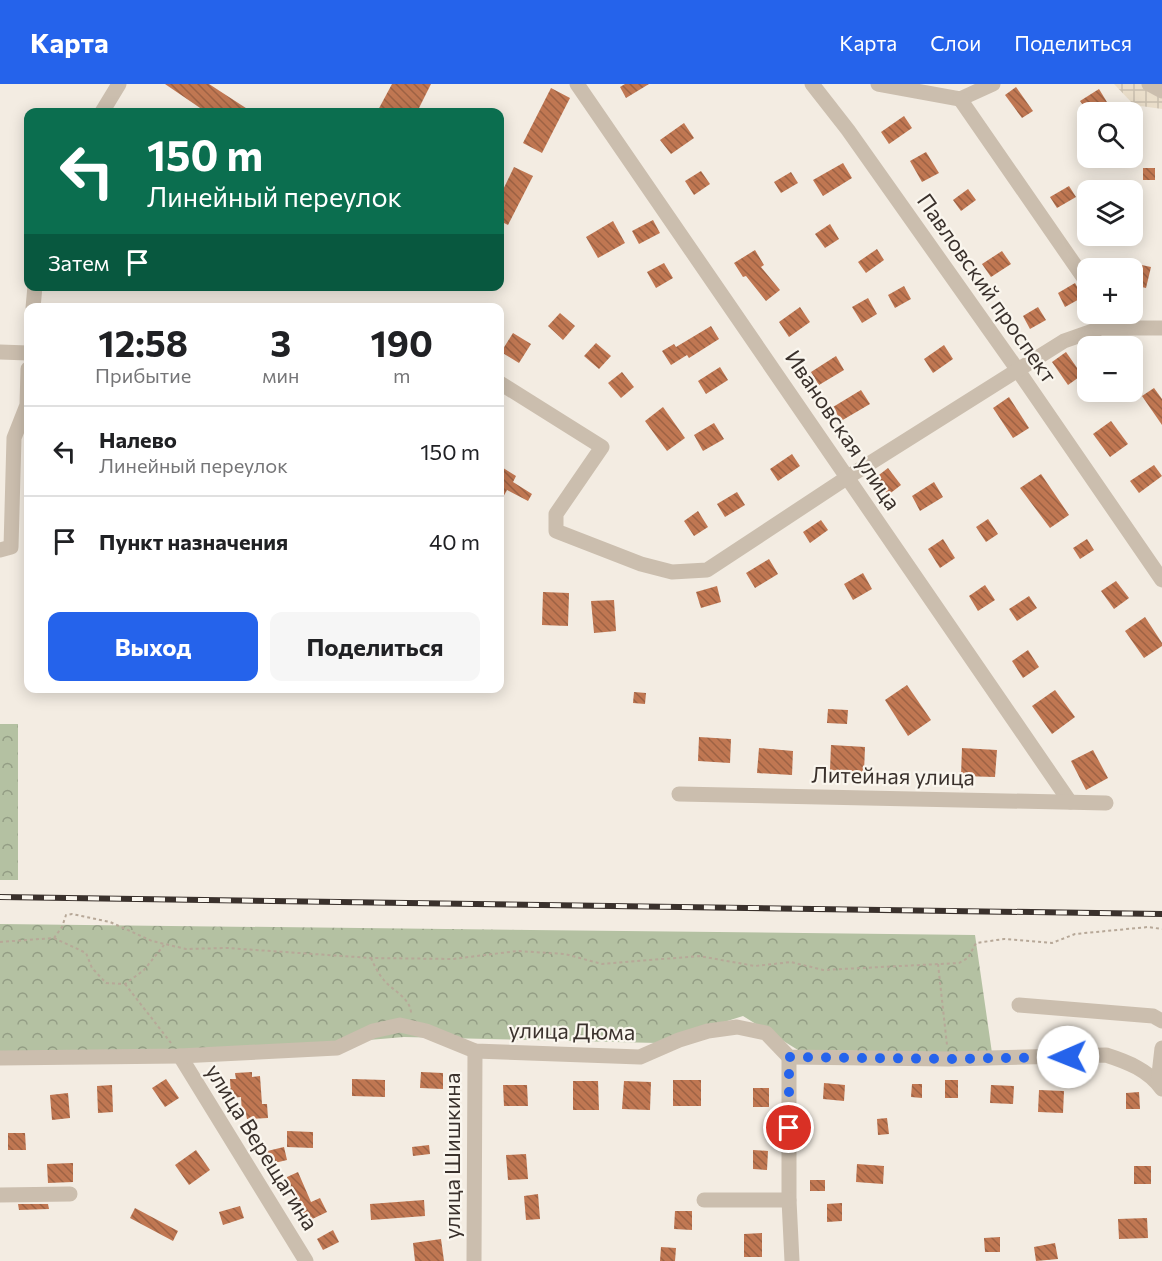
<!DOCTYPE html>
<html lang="ru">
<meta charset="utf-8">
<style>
body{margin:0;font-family:Commissioner,sans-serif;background:#f6f6f6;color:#202124;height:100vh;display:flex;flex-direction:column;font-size:22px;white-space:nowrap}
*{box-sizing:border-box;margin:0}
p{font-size:20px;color:#757577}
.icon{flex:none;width:33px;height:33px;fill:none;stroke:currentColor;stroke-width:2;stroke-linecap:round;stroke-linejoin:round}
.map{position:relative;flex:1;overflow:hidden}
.drawer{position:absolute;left:24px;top:219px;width:480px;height:390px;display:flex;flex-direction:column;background:#fff;border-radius:12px;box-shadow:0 3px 15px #0003}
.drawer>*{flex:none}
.banner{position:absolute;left:24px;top:24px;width:480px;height:183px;border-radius:12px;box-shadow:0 3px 15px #0003;background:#0b6e4f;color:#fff;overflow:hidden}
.fabs{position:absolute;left:1077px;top:18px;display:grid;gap:12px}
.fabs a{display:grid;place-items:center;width:66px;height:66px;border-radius:12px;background:#fff;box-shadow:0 3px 15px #0003;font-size:30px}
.pin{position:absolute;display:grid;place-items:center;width:51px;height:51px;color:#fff;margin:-26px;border:3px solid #fff;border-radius:50%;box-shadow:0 2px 6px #0007}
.me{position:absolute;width:66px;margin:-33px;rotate:269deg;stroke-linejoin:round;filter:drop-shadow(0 0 4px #0008)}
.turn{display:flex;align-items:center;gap:21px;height:126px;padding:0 24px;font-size:27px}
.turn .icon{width:78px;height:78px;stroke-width:2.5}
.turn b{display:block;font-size:42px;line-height:51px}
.then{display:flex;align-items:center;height:57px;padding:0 24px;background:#0003;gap:12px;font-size:22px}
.eta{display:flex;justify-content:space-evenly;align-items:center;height:102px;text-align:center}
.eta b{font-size:36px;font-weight:700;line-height:42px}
.button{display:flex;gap:12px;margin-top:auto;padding:12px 24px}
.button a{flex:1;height:69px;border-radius:12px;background:#2563eb;color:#fff;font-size:24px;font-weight:700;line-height:69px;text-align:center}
.button a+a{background:#f6f6f6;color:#202124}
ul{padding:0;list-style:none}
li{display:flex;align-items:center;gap:18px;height:90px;padding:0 24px;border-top:2px solid #e0e0e0}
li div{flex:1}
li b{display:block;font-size:22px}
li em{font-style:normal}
header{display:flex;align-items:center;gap:36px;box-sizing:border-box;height:84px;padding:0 30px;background:#2563eb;color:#fff}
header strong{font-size:28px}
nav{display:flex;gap:33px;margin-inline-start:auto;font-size:21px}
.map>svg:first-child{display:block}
</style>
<header>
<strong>Карта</strong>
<nav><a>Карта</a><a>Слои</a><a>Поделиться</a></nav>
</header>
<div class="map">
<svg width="1162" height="1177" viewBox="0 0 1162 1177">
<defs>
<pattern id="forest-crowns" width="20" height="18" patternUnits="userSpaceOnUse" patternTransform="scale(1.5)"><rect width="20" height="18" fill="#b4c1a2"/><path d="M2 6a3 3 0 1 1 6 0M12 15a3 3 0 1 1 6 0" fill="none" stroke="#939d84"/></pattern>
<pattern id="plaza-grid" width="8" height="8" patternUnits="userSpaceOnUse" patternTransform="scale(1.5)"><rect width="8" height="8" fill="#eadeca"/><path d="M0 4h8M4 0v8" fill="none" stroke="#c9bfae"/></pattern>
<pattern id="building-back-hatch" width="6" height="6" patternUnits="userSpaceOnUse" patternTransform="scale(1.5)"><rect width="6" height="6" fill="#c07752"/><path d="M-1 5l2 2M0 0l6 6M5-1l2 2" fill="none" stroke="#9d6244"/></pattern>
</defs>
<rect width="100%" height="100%" fill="#f3ece2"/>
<g fill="url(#forest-crowns)">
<rect x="0" y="640" width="18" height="156"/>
<polygon points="0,840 975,851 992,969 798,966 743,932 658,959 404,953 119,977 0,970"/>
</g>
<polygon fill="url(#plaza-grid)" points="1114,0 1162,0 1162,25 1134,21"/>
<g fill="url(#building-back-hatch)">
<polygon points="165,0 209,0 252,28 206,28"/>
<polygon points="392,0 431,0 417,28 377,28"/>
<polygon points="625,0 649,0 626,14 620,3"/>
<polygon points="1016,3 1033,27 1022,34 1005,11"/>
<polygon points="551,4 570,14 542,69 523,59"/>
<polygon points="1099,5 1110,23 1101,28 1088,28 1080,17"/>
<polygon points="904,32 912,44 889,60 881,48"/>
<polygon points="684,39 694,54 671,70 660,56"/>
<polygon points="926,68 939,89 922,98 910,77"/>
<polygon points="843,79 852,94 823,112 813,96"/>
<polygon points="514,83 533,92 508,141 500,137 500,112"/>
<rect x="1143" y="84" width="12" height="12"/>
<polygon points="701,87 710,100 694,111 685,97"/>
<polygon points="791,88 798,99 781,109 774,98"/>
<polygon points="1069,102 1076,113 1057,124 1050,113"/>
<polygon points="968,105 976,116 961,127 953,116"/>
<polygon points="653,136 660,149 639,160 632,147"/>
<polygon points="613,137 625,159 598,174 586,153"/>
<polygon points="830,140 839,155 825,164 815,150"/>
<polygon points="877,165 884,176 866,189 858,178"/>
<polygon points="755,166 764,181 761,183 780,206 766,217 746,192 743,193 734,179"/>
<polygon points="1002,167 1011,180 991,193 982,180"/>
<polygon points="664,179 673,194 656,204 647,188"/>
<polygon points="1137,180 1151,183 1146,204 1133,201"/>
<polygon points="1075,199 1083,213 1065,223 1058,209"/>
<polygon points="904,202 911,215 895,224 888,211"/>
<polygon points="868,214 877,230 862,239 852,223"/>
<polygon points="800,223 810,238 789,253 779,238"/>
<polygon points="1038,223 1046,236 1030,245 1023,232"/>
<polygon points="560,229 575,242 563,256 548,242"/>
<polygon points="711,242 719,255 689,274 687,271 671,281 662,267 674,260 676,263"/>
<polygon points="513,249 531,260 519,279 501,268"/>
<polygon points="596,259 611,272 599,285 584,272"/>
<polygon points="944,261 953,275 933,289 924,275"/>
<polygon points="1066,268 1082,291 1068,301 1052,278"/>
<polygon points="836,272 844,286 819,301 811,288"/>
<polygon points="720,283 728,296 706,310 698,297"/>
<polygon points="622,288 634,303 621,314 608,299"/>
<polygon points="1154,304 1162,315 1162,341 1142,312"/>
<polygon points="861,306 870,320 841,337 833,323"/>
<polygon points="1009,313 1029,344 1013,354 993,324"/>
<polygon points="663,323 685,354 667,367 645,337"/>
<polygon points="1111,337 1128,360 1110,373 1093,350"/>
<polygon points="714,339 724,355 703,367 694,351"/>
<polygon points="792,370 800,382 778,397 770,385"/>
<polygon points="1154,381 1162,392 1139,409 1130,397"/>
<polygon points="500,382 516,392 513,398 532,410 528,417 507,406 500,419"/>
<polygon points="888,384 901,401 888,411 875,394"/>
<polygon points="1041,390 1069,431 1050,444 1020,404"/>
<polygon points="934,398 943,413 920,427 912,412"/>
<polygon points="737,408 745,421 725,433 717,420"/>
<polygon points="698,427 708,443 694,452 684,437"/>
<polygon points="988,435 998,450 986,458 976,443"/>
<polygon points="821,436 828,446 810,459 803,448"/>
<polygon points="943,455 955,474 940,484 928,465"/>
<polygon points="1087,455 1094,466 1080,475 1073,464"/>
<polygon points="769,475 778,490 755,504 746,489"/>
<polygon points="863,489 872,505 853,516 844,500"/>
<polygon points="1116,497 1129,514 1114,525 1101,507"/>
<polygon points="985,501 995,516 978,527 969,512"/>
<polygon points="717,502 721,518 701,524 696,508"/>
<polygon points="543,508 569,509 568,542 542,541"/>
<polygon points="1029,512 1037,524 1017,537 1009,525"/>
<polygon points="614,516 616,547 594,549 591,517"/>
<polygon points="1145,533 1162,559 1162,562 1144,574 1125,547"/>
<polygon points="1028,566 1039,583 1023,594 1012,577"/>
<polygon points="907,601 931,636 908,652 885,616"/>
<polygon points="1055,606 1075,633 1052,650 1032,622"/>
<polygon points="634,608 646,609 645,620 633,619"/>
<polygon points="828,625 848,626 847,640 827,639"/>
<polygon points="699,653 731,655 730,679 698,677"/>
<polygon points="831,661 865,663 864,688 830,686"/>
<polygon points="759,664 793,667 792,691 757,689"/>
<polygon points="962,664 997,666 995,693 961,692"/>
<polygon points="1093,666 1108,694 1086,706 1071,677"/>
<polygon points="252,988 252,993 260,992 262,1020 267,1020 268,1034 247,1035 246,1030 242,1031 241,1013 231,1014 230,995 236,995 235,989"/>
<polygon points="421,988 443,989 443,1005 420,1004"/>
<polygon points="166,995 179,1014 165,1023 152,1004"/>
<polygon points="352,995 385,996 385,1013 352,1012"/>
<rect x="673" y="996" width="28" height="26"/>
<rect x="945" y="996" width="13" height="18"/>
<polygon points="573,997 598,997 599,1026 573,1026"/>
<polygon points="624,997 651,998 650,1026 622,1025"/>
<polygon points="824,999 845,1001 844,1017 823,1015"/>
<polygon points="912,1000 922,1000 922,1014 911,1013"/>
<polygon points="112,1001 113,1028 98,1029 97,1002"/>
<polygon points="503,1001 527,1001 528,1022 504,1022"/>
<polygon points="991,1001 1014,1002 1013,1020 990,1019"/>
<rect x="753" y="1004" width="16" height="19"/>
<polygon points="1039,1006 1064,1007 1063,1029 1038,1028"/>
<polygon points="1139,1008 1140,1025 1126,1025 1126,1009"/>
<polygon points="68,1009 70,1034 52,1036 50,1011"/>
<polygon points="887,1034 889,1050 878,1051 877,1035"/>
<polygon points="287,1047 313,1048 313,1064 287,1063"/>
<polygon points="8,1049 25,1049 26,1066 8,1066"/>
<polygon points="429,1061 430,1070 413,1072 412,1063"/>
<polygon points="284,1063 287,1076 262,1082 259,1069"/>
<polygon points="196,1066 210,1086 189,1101 175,1081"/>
<polygon points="753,1066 768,1067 767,1086 753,1085"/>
<polygon points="526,1070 528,1095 508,1096 506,1071"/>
<polygon points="73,1079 73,1098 48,1099 47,1080"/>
<polygon points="857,1080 884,1082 883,1100 856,1098"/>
<rect x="1134" y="1082" width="17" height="18"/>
<polygon points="298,1088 311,1118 320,1114 327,1128 306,1138 287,1097 287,1093"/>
<rect x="810" y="1096" width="15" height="11"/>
<polygon points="538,1110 540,1135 526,1136 524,1112"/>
<polygon points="424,1116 425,1132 371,1136 370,1120"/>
<polygon points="842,1119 842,1137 827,1138 827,1120"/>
<polygon points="18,1120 48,1120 49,1125 19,1126"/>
<polygon points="240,1122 244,1134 223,1141 219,1128"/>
<polygon points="135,1124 178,1147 173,1157 130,1134"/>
<polygon points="675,1127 692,1127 692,1146 674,1145"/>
<polygon points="1147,1134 1148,1154 1119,1155 1118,1135"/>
<polygon points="333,1146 339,1158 323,1166 317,1155"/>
<polygon points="762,1149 762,1173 744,1173 744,1150"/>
<polygon points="1000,1153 1000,1168 985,1168 984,1154"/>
<polygon points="441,1155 444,1177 415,1177 413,1159"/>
<polygon points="1055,1159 1058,1175 1036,1177 1034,1163"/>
<polygon points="661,1163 676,1164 675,1177 660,1177"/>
</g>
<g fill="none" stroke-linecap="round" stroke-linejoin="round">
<g stroke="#b7a898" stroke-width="2" stroke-dasharray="3 3" stroke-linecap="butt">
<polyline points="54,854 86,869 92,884 106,899 125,900 144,886 164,861"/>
<polyline points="0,858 54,854 62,843 66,831 72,830 110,838 152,857 186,865 227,864 371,874 453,875 517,867 565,870 602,880 699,872 755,882 791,878 823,886 959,879 968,874 976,859 1004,855 1052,859 1075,850 1148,843 1162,845"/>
<path d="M371,874C374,881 378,889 383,895C392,907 412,914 411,931"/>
<polyline points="938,880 947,961"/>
<polyline points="125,900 171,959"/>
</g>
<g stroke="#cbbeae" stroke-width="15">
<polyline points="577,0 1070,718"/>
<polyline points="812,0 848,46 1017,285 1162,496"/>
<polyline points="878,0 960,15 993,0"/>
<polyline points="1149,0 1162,7"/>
<polyline points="960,15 1088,200"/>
<polyline points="102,28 119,0"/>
<polyline points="33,224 35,202"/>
<polyline points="0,268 28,269"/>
<polyline points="500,299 602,363 556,430 556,447 641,480 672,488 707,486 848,393 1064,257 1101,244 1162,244"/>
<polyline points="0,466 11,463 14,354 27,321 28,285"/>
<polyline points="679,710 1106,719"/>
<polyline points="1019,921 1153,932 1162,937"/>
<polyline points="180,972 306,1177"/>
<polyline points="789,973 789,1116 792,1177"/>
<path d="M0,974L180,972L337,964L373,947L400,941L426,947L475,967L640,973L679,956L708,947L737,943L766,949L789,973L948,975L1106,971C1128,978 1148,986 1162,1005"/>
<polyline points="1158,999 1162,964"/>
<polyline points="0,1111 70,1110"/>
<polyline points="704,1116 789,1116"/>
<polyline points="474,1177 475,967"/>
</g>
<defs>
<polyline id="rail" points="0,813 1162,830"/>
</defs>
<use href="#rail" stroke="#3a312c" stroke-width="6"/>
<use href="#rail" stroke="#faf6ee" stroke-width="4" stroke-dasharray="11" stroke-linecap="butt"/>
</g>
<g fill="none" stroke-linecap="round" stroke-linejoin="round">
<polyline stroke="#2563eb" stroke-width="10" stroke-dasharray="0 18" points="789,1044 789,973 948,975 1068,973"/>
</g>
<g text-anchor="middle" stroke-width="4.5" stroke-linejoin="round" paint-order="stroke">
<g font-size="22" fill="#3a312c" stroke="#faf6ee">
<text transform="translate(987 204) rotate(55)" y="8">Павловский проспект</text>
<text transform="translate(843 346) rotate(56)" y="8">Ивановская улица</text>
<text transform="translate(893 692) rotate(1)" y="8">Литейная улица</text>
<text transform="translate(572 947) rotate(1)" y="8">улица Дюма</text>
<text transform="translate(262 1063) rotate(58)" y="8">улица Верещагина</text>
<text transform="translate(452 1072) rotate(-90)" y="8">улица Шишкина</text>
</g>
</g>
</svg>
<div class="fabs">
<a><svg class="icon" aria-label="search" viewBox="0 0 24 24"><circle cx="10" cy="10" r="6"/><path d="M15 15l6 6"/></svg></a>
<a><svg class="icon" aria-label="layers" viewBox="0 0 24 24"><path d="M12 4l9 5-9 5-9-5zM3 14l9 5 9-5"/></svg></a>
<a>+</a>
<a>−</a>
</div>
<div class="pin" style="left:789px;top:1044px;background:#d93025"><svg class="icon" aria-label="arrive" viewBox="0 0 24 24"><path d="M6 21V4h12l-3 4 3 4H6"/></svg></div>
<svg class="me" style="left:1068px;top:973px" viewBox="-20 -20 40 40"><circle r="19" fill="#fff"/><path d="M0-13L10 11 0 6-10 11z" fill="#2563eb"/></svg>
<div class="banner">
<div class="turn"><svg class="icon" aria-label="left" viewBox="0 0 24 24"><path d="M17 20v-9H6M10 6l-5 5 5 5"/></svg><div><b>150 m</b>Линейный переулок</div></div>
<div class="then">Затем<svg class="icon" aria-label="arrive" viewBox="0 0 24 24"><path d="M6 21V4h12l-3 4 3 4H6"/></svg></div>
</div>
<section class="drawer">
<div class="eta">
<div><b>12:58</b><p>Прибытие</p></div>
<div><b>3</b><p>мин</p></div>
<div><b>190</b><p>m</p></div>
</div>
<ul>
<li><svg class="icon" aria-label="left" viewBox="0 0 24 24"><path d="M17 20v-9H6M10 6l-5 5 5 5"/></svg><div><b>Налево</b><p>Линейный переулок</p></div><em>150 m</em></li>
<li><svg class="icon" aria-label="arrive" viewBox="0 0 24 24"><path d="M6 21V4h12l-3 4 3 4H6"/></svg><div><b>Пункт назначения</b></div><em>40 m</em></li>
</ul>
<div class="button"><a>Выход</a><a>Поделиться</a></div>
</section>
</div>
